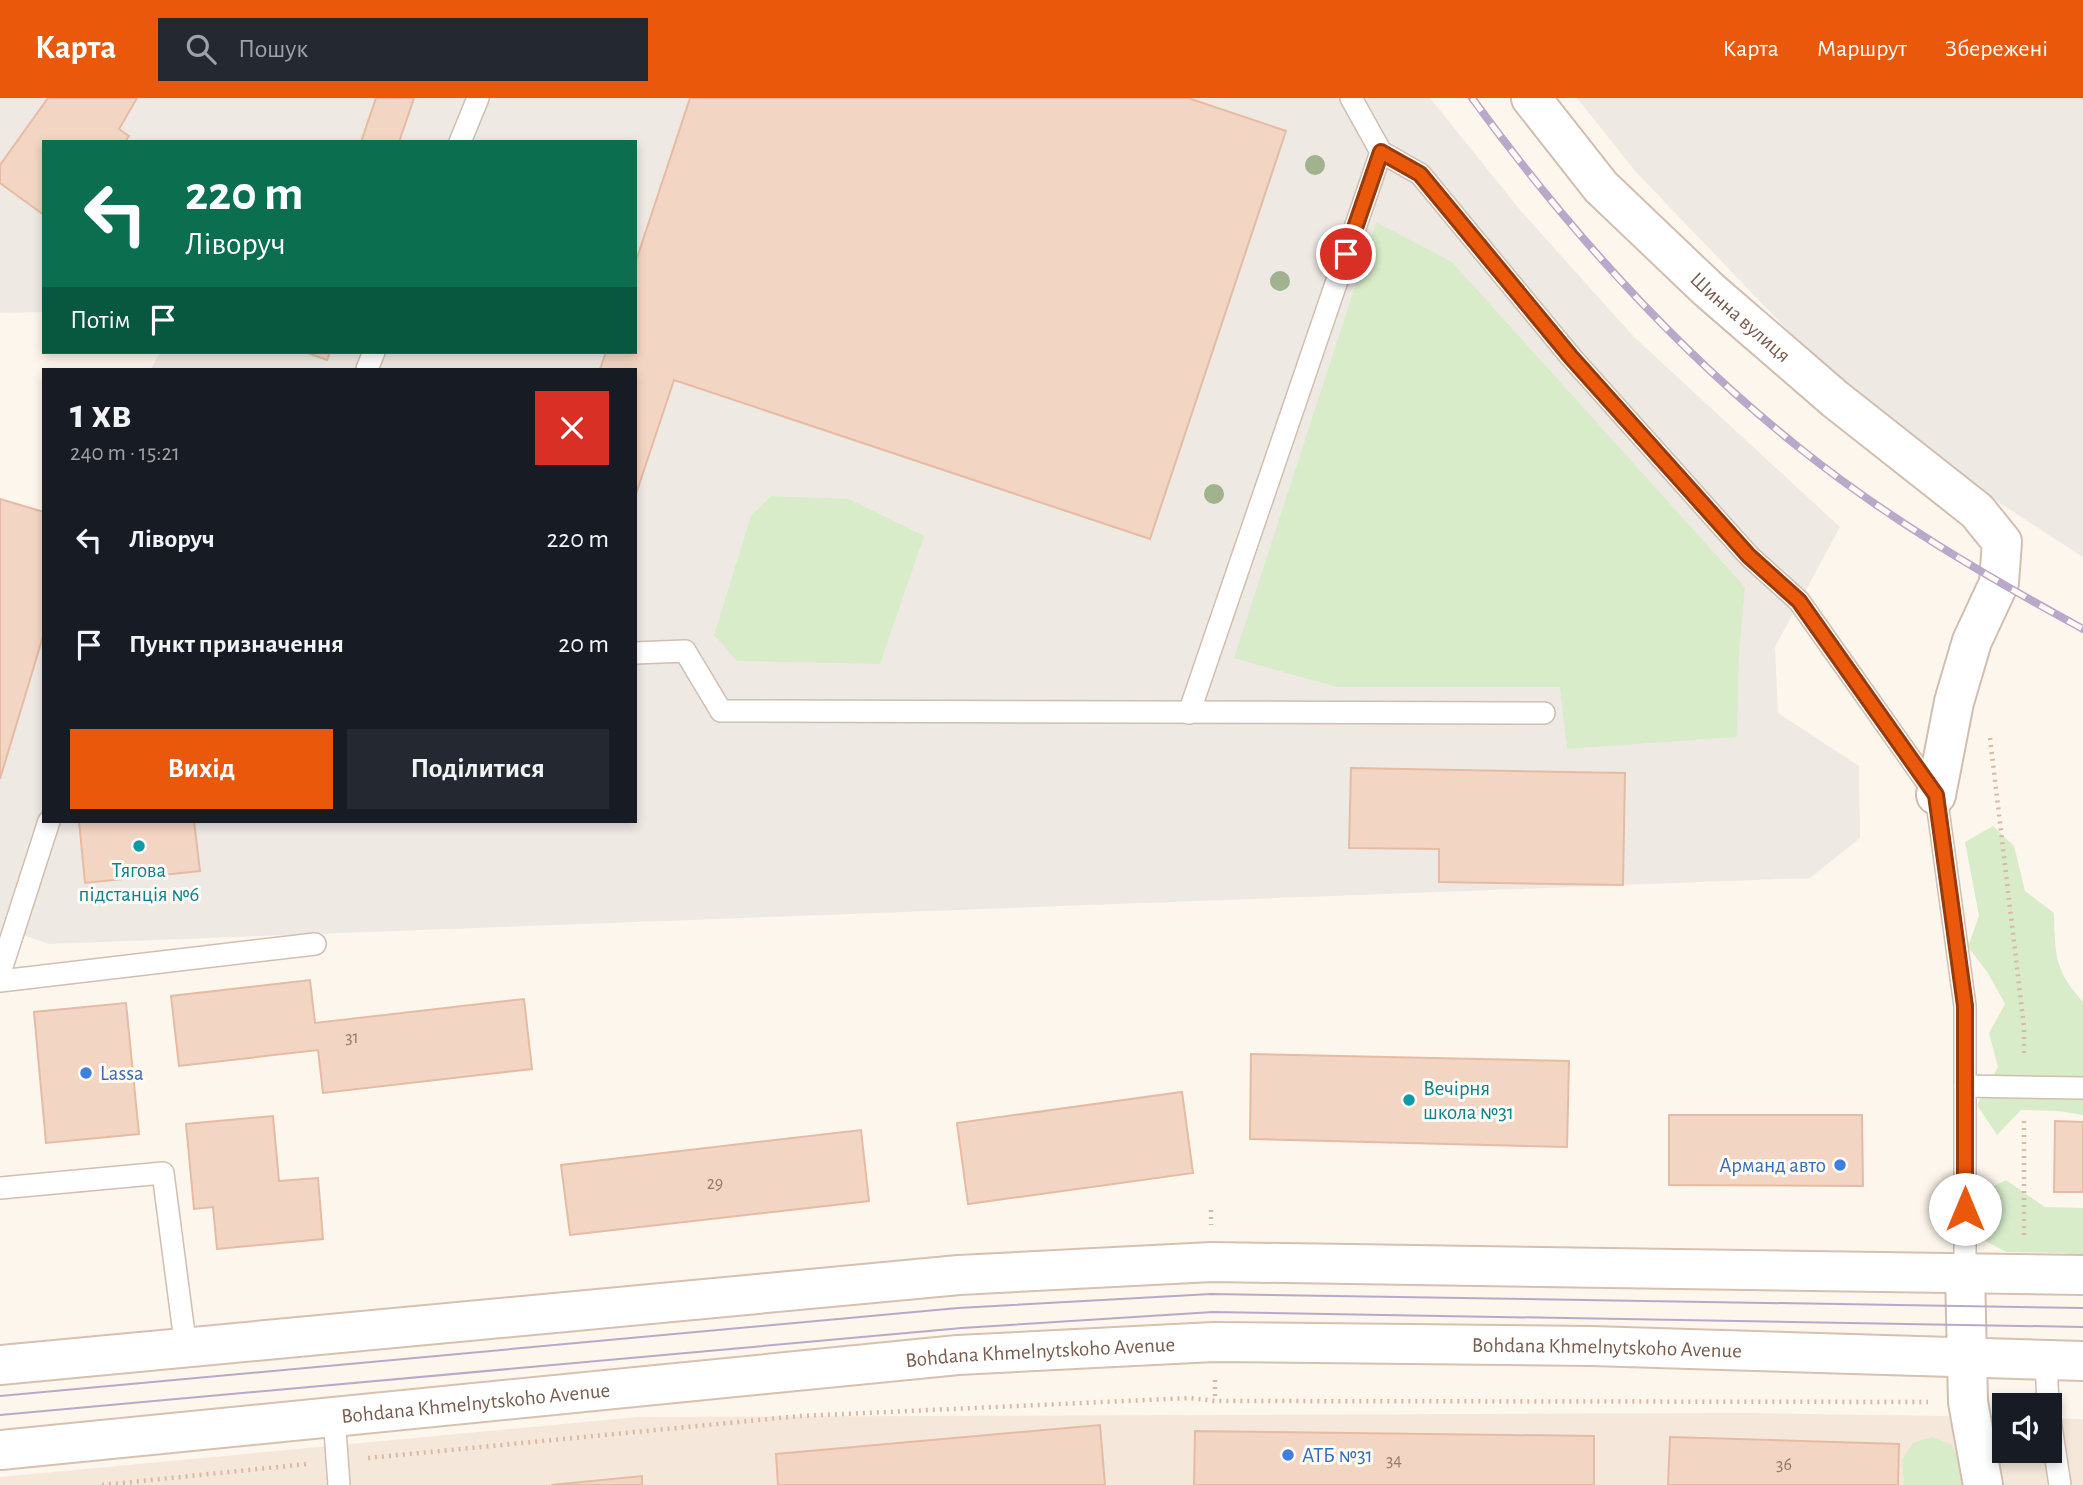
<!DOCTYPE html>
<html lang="uk">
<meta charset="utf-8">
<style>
body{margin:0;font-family:"Alegreya Sans",sans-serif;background:#242831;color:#f1f3f6;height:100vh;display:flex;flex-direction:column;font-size:26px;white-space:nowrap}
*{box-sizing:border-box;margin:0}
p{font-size:23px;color:#9ea1a6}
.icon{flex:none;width:38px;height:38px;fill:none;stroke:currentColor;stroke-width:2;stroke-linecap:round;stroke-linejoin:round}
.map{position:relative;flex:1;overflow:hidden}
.sheet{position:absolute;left:42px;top:270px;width:595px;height:455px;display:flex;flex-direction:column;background:#171b24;border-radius:0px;box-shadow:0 4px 10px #0003}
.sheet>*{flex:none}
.hud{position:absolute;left:42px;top:42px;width:595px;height:214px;border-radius:0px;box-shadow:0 4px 10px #0003;background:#0b6e4f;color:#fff;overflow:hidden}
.fabs{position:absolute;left:1992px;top:1295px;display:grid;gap:14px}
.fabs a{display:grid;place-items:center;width:70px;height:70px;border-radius:0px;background:#171b24;box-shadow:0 4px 10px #0003;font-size:35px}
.pin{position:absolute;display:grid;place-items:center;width:60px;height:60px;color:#fff;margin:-30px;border:4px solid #fff;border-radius:50%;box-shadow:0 2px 7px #0007}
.me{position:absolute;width:77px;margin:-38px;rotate:0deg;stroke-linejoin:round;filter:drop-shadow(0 0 5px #0008)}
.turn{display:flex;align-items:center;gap:24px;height:147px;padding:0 28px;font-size:32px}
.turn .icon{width:91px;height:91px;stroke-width:2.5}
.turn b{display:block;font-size:49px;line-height:60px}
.then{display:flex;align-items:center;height:66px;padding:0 28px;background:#0003;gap:14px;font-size:26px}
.round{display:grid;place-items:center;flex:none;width:74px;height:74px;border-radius:0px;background:#242831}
.overview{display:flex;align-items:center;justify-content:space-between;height:119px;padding:0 28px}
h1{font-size:42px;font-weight:700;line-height:52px}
.button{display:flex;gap:14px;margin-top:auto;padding:14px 28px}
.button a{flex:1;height:80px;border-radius:0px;background:#ea580c;color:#fff;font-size:28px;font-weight:700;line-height:80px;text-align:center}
.button a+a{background:#242831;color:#f1f3f6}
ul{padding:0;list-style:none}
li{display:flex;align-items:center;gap:21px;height:105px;padding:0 28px}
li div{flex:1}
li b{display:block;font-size:26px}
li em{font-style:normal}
header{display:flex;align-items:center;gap:42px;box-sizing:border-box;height:98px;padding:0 35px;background:#ea580c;color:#fff}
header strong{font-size:33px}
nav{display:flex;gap:38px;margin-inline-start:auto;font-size:24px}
.search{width:490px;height:63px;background:#242831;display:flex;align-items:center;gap:18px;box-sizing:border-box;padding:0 24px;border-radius:0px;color:#9ea1a6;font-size:26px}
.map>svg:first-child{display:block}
</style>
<header>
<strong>Карта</strong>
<div class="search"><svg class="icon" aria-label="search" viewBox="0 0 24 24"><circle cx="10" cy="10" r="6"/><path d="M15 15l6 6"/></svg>Пошук</div>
<nav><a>Карта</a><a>Маршрут</a><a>Збережені</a></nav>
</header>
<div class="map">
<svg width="2083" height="1387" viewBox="0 0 2083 1387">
<rect width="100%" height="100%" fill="#fdf6ec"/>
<polygon fill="#f5e8da" points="1748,1315 2004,1319 2004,1353 2049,1353 2049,1320 2083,1321 2083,1387 0,1387 0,1379 637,1319"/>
<g fill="#efe9e4">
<polygon points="0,0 1430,0 1521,113 1634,239 1840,429 1775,549 1778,615 1859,668 1860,740 1810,780 49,846 12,833 0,835 0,681 44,535 44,723 635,723 635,271 151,271 160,254 635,254 635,44 44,44 44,214 0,215"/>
<polygon points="1577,0 2083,0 2083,459 1944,369 1794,239 1636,74"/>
</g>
<g fill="#d8ecc9">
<polygon points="1376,124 1452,164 1745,489 1739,554 1737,639 1567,651 1560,589 1337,589 1234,560"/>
<polygon points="771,398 849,401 924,438 880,566 737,563 714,537 751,418"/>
<path d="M1993,728L2014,748L2025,793L2054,815C2055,856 2054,872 2083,904V1017L2058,1013L2021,1012L1997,1037L1977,1007L1998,969L1989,935L2005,906L1988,875L1968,849L1979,818L1965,744Z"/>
<polygon points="2006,1082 2045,1109 2083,1110 2083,1158 2063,1155 2006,1154 1984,1142 1984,1093"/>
<polygon points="1932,1339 1952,1347 1963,1373 1966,1387 1904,1387 1902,1362 1913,1345"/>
</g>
<g fill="#f3d5c3" stroke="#e6bba3" stroke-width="2">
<polygon points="48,0 137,0 119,31 129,38 125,44 44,44 44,117 0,85 0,67"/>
<polygon points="376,0 414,0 399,44 361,44"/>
<polygon points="690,0 1188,0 1286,33 1150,441 674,282 635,399 635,271 600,271 606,254 635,254 635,166"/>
<polygon points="305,254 330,254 327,262"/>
<polygon points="0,401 44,414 44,535 0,681"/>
<polygon points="1351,670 1625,675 1623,787 1439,784 1439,751 1349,750"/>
<polygon points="79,723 194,723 200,773 85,785"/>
<polygon points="310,882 315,925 524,901 532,971 323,995 318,952 179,968 171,898"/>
<polygon points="126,905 139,1036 46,1045 34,914"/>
<polygon points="1251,956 1569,963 1567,1049 1250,1041"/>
<polygon points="1182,994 1193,1075 968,1106 957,1025"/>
<polygon points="1669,1017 1862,1017 1863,1088 1669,1087"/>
<polygon points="273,1018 279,1083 318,1080 323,1141 217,1151 213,1109 194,1111 186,1026"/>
<polygon points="2055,1023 2083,1024 2083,1094 2054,1094"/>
<polygon points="861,1032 869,1103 570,1137 561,1067"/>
<polygon points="1100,1327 1105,1387 778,1387 776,1356"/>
<polygon points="1195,1333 1594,1338 1594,1387 1194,1387"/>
<polygon points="1670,1339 1899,1346 1898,1387 1668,1387"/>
<polygon points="642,1378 642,1387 551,1387"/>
</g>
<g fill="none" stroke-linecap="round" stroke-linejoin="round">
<defs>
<g id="lane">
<polyline points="1351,0 1381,54 1420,76 1571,259 1749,458 1799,503 1936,697 1965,908 1965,1174"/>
<polyline points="460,44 478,0"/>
<polyline points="367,271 374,254"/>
<polyline points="635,555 685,553 721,613 1544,615"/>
<polyline points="1189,615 1381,54"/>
<polyline points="0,875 49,723"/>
<polyline points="0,883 315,846"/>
<polyline points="1965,988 2083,990"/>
<polyline points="0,1090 163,1075 186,1251"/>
<polyline points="2046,1262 2048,1307"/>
<polyline points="2049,1315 2060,1387"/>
<polyline points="334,1319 339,1387"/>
</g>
<g id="street">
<path id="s1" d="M1531,0L1601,89L1709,192L1835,301L1977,413L2002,444L1999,485L1972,543L1954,604L1936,697"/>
<polyline points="1965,1174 1968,1304 1983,1387"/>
</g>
<g id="secondary">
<polyline points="0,1267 959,1177 1212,1164 2083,1177"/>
<path id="s2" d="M0,1352L958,1257L1214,1244L1591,1248L2083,1263"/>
</g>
</defs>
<use href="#lane" stroke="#d1beb0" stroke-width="24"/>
<use href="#street" stroke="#d1beb0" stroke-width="42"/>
<use href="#secondary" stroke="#d6c0b0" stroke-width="42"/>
<g stroke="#d9b8a5" stroke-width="4.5" stroke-dasharray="2 5" stroke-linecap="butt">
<polyline points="1990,640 2024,929 2024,958"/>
<polyline points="1211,1112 1211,1127"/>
<polyline points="2024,1137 2024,1019"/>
<polyline points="1215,1282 1215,1303"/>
<polyline points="368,1360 800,1318 1190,1300 1215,1303 1928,1304"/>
<polyline points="102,1387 307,1366"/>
</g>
<use href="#lane" stroke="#fff" stroke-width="21"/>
<use href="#street" stroke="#fff" stroke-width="38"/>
<use href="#secondary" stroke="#fff" stroke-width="38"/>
<g stroke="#b9a8c9" stroke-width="2">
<polyline points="0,1298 958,1210 1211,1196 2083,1210"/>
<polyline points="0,1317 962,1230 1213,1214 2083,1229"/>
</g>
<defs>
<path id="rail" d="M1472,0C1566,129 1672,248 1797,348C1885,419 1984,477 2083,531"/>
</defs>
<use href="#rail" stroke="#b9a8c9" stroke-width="8"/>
<use href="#rail" stroke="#fffaf3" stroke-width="5" stroke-dasharray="16" stroke-linecap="butt"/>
</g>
<g fill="#a0b28e">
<circle cx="1315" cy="67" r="10"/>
<circle cx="1280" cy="183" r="10"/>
<circle cx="1214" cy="396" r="10"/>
</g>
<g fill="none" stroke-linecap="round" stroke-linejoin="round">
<defs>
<polyline id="route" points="1346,156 1381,54 1420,76 1571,259 1749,458 1799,503 1936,697 1965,908 1965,1111"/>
</defs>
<use href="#route" stroke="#983908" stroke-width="18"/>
<use href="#route" stroke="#ea580c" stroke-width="12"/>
</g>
<g fill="#0f9aa8" stroke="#fffaf3" stroke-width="2.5">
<circle cx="139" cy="748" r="7"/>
<circle cx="1409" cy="1002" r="7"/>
</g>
<g fill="#3f7fe0" stroke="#fffaf3" stroke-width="2.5">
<circle cx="86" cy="975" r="7"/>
<circle cx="1840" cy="1067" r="7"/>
<circle cx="1288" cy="1357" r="7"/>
</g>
<g text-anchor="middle" stroke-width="6" stroke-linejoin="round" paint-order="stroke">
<g font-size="18" fill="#987a6a">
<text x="352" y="945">31</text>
<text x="715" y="1091">29</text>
<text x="1394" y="1368">34</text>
<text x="1784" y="1372">36</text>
</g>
<g font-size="21" fill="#7a5c4d" stroke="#fffaf3">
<text dy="7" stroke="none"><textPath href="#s1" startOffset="304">Шинна вулиця</textPath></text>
<text dy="7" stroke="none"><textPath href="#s2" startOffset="1612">Bohdana Khmelnytskoho Avenue</textPath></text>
<text dy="7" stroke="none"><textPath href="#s2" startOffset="1045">Bohdana Khmelnytskoho Avenue</textPath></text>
<text dy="7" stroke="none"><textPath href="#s2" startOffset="478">Bohdana Khmelnytskoho Avenue</textPath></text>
</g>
<g font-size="21" fill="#0d838f" stroke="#fffaf3">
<text x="139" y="779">Тягова<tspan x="139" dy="24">пiдстанцiя №6</tspan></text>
<text x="1423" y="997" text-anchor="start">Вечірня<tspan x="1423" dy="24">школа №31</tspan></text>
</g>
<g font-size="21" fill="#366cbe" stroke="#fffaf3" text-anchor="start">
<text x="100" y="982">Lassa</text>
<text x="1826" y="1074" text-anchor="end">Арманд авто</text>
<text x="1302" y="1364">АТБ №31</text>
</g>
</g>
</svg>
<div class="fabs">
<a><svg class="icon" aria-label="sound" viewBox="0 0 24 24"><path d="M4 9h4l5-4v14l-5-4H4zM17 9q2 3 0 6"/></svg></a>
</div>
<div class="pin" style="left:1346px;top:156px;background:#d93025"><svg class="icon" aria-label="arrive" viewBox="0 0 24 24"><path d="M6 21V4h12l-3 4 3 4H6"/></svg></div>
<svg class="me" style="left:1965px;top:1111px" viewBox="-20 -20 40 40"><circle r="19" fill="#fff"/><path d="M0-13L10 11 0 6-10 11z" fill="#ea580c"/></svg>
<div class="hud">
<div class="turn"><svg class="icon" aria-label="left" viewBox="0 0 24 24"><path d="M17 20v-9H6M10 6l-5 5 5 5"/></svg><div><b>220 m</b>Ліворуч</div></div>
<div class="then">Потім<svg class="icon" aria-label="arrive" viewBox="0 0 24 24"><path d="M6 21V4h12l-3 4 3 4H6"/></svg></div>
</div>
<section class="sheet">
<div class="overview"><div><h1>1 хв</h1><p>240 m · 15:21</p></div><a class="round" style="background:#d93025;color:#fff"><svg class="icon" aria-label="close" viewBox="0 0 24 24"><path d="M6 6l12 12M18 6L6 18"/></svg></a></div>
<ul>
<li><svg class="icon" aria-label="left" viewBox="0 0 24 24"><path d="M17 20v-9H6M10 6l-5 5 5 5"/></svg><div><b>Ліворуч</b></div><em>220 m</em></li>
<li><svg class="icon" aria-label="arrive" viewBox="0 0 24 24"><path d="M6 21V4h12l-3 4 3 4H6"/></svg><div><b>Пункт призначення</b></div><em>20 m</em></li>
</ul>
<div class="button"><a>Вихід</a><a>Поділитися</a></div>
</section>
</div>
